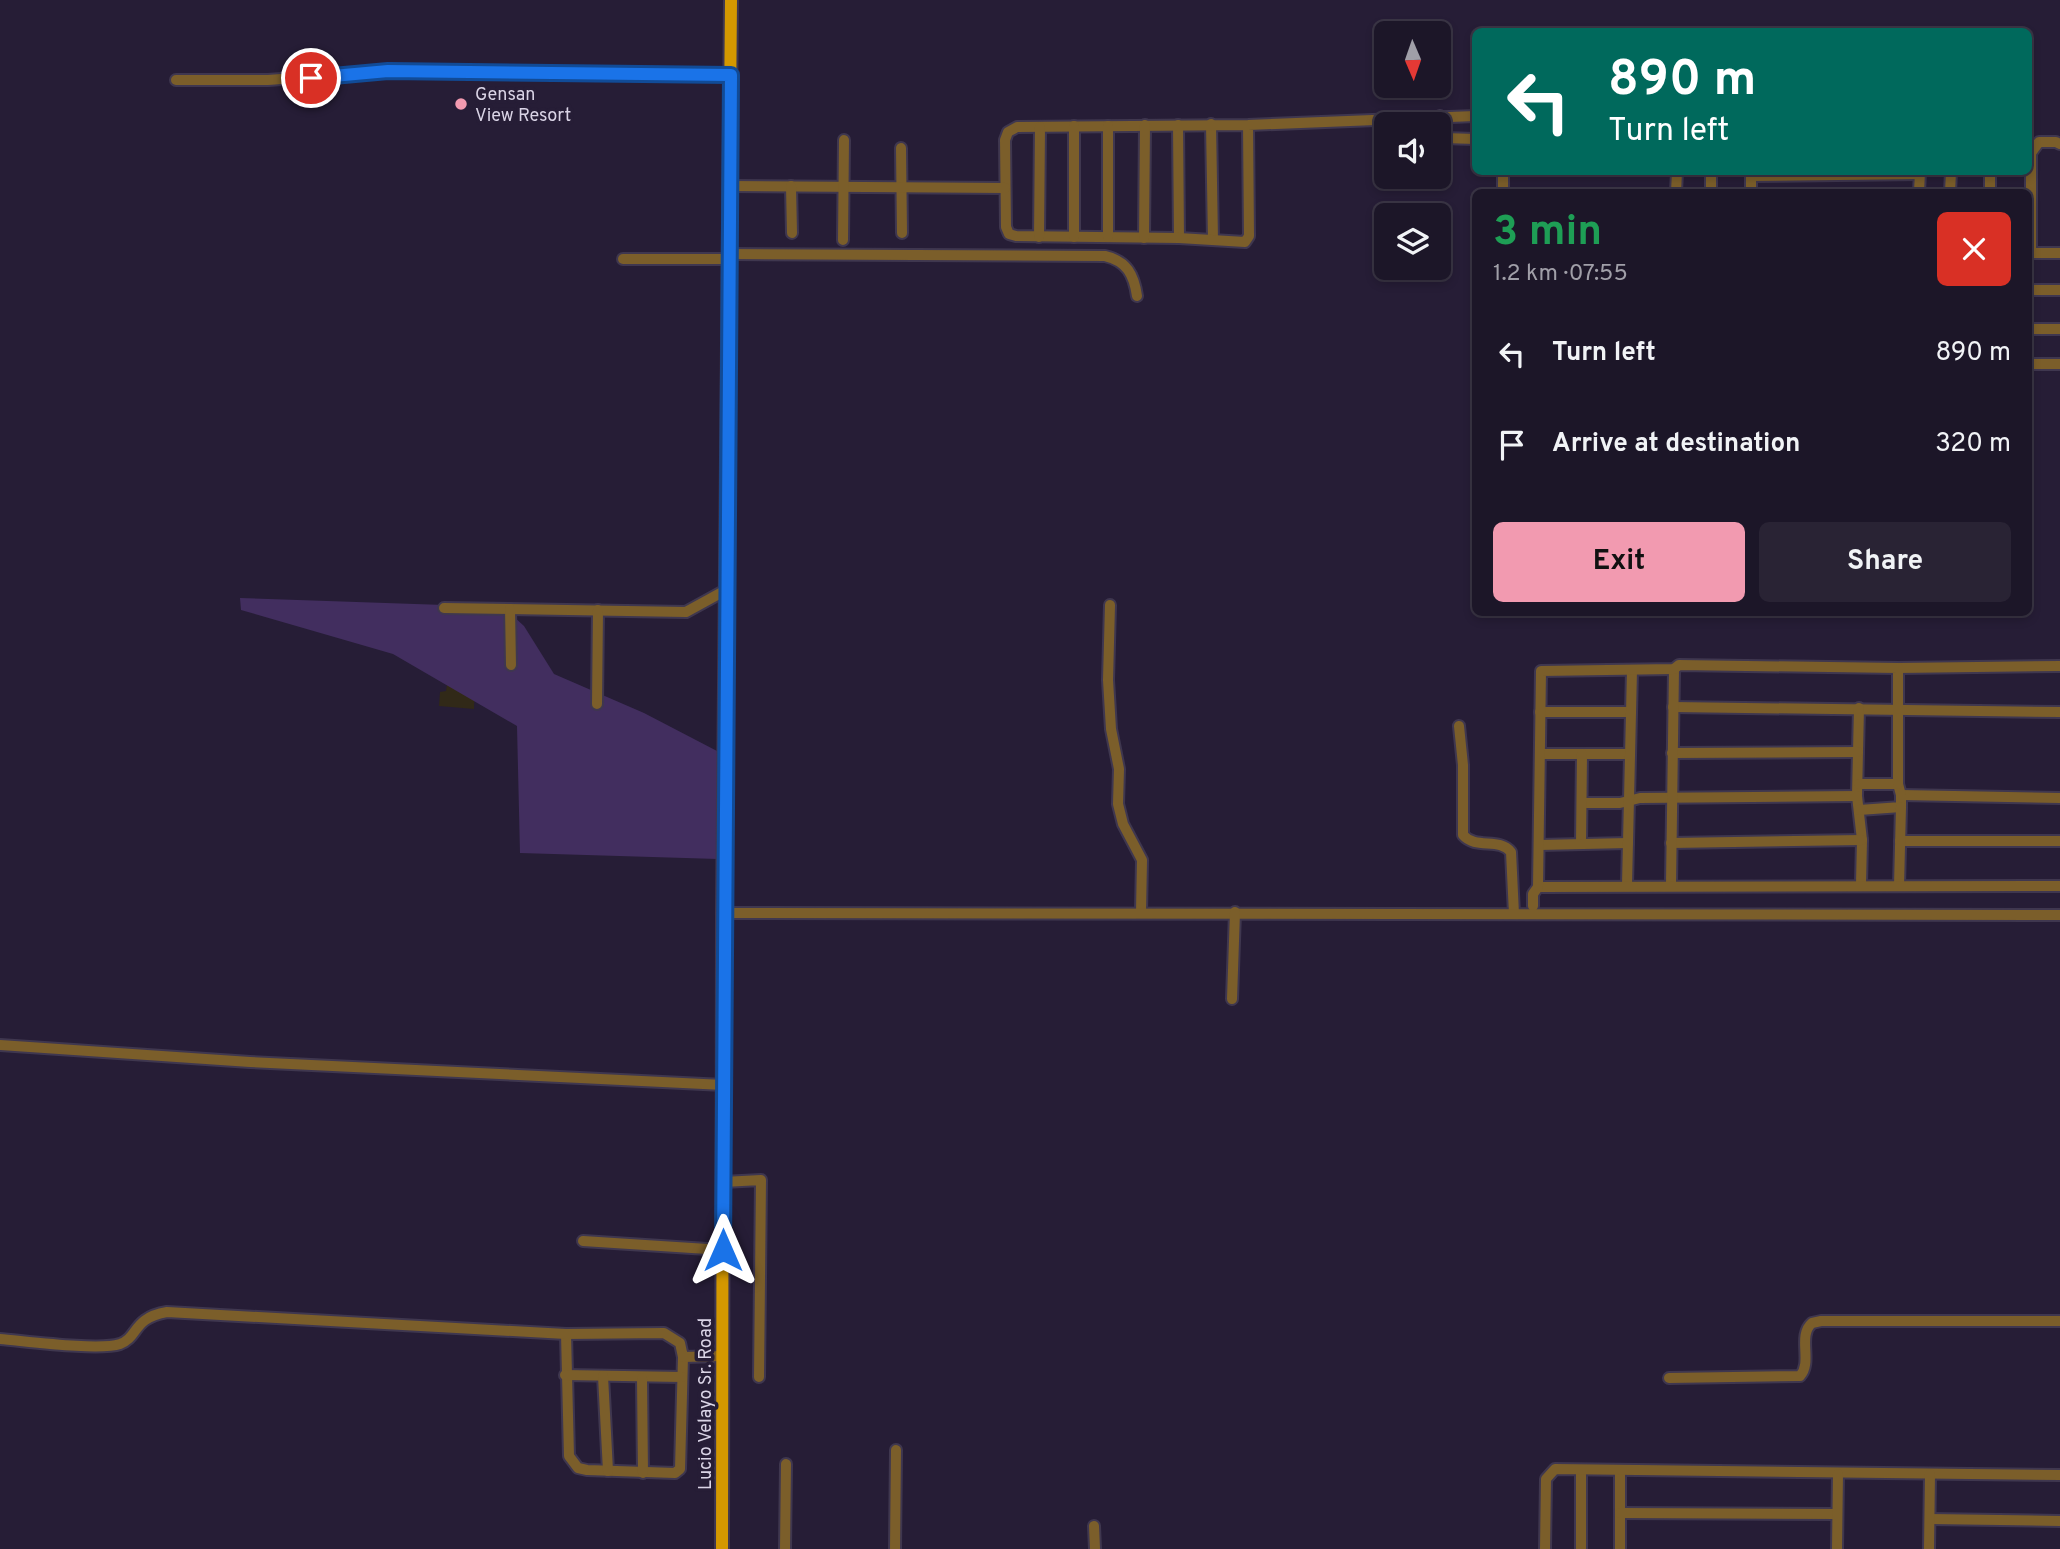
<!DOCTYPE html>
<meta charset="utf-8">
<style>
body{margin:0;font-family:Overpass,sans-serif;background:#292334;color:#f1f3f6;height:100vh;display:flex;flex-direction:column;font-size:26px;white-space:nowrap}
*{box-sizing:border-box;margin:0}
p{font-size:23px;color:#a09fa8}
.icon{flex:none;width:38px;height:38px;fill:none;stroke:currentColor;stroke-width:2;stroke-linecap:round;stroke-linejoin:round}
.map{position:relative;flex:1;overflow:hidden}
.sheet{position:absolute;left:1472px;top:189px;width:560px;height:427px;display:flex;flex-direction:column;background:#1c1628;border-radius:10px;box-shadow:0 4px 10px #0003,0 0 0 2px #3a3545}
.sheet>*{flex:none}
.banner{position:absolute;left:1472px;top:28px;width:560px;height:147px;border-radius:10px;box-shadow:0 4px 10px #0003,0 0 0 2px #3a3545;background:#00695c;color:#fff;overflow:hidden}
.needle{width:46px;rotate:178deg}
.controls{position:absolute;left:1374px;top:21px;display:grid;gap:14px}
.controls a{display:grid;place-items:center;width:77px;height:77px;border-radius:10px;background:#1c1628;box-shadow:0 4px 10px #0003,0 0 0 2px #3a3545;font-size:35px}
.pin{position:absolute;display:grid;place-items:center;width:60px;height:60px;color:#fff;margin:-30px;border:4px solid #fff;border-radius:50%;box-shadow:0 2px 7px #0007}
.me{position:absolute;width:77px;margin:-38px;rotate:0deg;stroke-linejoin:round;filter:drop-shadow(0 0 5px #0008)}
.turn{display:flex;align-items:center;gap:24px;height:147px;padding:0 21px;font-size:32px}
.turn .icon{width:91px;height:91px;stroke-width:2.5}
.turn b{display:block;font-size:49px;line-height:60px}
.round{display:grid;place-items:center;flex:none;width:74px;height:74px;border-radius:10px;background:#292334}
.overview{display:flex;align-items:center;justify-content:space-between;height:119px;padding:0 21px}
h1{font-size:42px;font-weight:700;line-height:52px;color:#1e9e55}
.cta{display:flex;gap:14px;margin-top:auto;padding:14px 21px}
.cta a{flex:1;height:80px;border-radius:10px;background:#f29ab0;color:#111;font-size:28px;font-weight:700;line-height:80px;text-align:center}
.cta a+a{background:#292334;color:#f1f3f6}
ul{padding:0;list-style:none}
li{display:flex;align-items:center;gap:21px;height:91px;padding:0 21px}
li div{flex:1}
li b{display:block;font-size:26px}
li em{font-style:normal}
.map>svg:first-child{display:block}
</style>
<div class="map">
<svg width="2060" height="1549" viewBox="0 0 2060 1549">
<rect width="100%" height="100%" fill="#261d36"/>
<polygon fill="#312918" points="448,678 475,680 474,709 439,706 440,692 446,691"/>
<polygon fill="#422e5f" points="240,598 503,607 524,626 554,674 644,713 717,751 718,859 520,853 517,726 393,654 241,610"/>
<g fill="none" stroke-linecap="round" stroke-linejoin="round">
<g stroke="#000b0e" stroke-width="2.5">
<polyline points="735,250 735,190"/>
<polyline points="730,908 735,257"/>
<polyline points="729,1101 730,920"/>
</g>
<defs>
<g id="minor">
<polyline points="176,80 268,80 388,71 731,75"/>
<polyline points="1440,116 1441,133 1444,138 1475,139"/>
<polyline points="1211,124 1213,240"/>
<polyline points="1178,125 1179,238"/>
<polyline points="1248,125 1249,236 1245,242 1179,238 1016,236 1009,234 1006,227 1005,140 1008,132 1017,127 1248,125 1475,116"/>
<polyline points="901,148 902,233"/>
<polyline points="1503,172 1503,192"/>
<polyline points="1751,176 1920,174"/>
<polyline points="730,186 1005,188"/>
<polyline points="791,186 792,233"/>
<polyline points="1676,192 1677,172"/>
<polyline points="1711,192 1711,172"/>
<polyline points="1751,192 1751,172"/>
<polyline points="1919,192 1920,172"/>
<polyline points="1950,192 1951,172"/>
<polyline points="1990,192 1990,172"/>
<polyline points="1039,237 1040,127"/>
<polyline points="1074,237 1074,126"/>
<polyline points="1108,237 1108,126"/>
<polyline points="1144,238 1145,125"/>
<polyline points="843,240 844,140"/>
<polyline points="2028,253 2060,253"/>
<polyline points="2031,253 2031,153 2039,142 2056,142 2060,144"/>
<path d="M730,254L1105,256C1127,261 1134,275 1137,296"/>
<polyline points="623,259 729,259"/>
<polyline points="2028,290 2060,290"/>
<polyline points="2028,329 2060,329"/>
<polyline points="2028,364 2060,364"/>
<polyline points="1110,605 1108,680 1111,729 1119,769 1118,804 1123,824 1142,860 1141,912"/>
<polyline points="444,608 686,612 726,590"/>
<polyline points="510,609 511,665"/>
<polyline points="1898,668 2060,666"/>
<polyline points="597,704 598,610"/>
<polyline points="1673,707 2060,712"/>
<polyline points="1859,708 1857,796 1862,840 1861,884"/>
<polyline points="1540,712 1631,712"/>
<path d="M1459,726L1463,765V835C1476,850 1499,837 1511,852L1514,914"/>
<polyline points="1672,753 1858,752"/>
<polyline points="1540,754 1630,754"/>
<polyline points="1901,795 2060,798"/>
<polyline points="1582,803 1620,803 1640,798 1857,796"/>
<polyline points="1859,810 1901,807 1901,795 1898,784 1859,784"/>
<polyline points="1900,841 2060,841"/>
<polyline points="1671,843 1862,840"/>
<polyline points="1581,844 1582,754"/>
<polyline points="1539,845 1628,843"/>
<polyline points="1627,885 1632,670"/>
<polyline points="1671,885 1674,669"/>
<polyline points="1899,886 1901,807"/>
<polyline points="1538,887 2060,886"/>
<polyline points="1533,906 1533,894 1538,887 1541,671 1674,669 1679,665 1898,668 1898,784"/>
<polyline points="723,913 2060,915"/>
<polyline points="1232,999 1235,912"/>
<polyline points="0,1045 250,1062 724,1085"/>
<polyline points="723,1182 761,1180 759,1377"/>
<polyline points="583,1241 723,1250"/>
<polyline points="566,1334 569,1456 578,1468 587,1470 675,1473 680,1469 683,1357"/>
<path d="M0,1339C25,1341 99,1351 120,1344C139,1337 132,1318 167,1312L566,1334L664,1333L680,1343L683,1357L722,1356"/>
<polyline points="565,1375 682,1377"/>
<polyline points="603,1376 608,1471"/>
<polyline points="642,1378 643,1473"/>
<path d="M1669,1378L1800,1376C1813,1362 1797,1336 1812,1323L1821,1321H2060"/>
<polyline points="1581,1470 1581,1549"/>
<polyline points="1620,1470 1620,1549"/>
<polyline points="1620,1513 1837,1514"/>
<polyline points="1930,1519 2060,1521"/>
<polyline points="1094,1526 1095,1549"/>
<polyline points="785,1549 786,1464"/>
<polyline points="895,1549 896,1450"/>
<polyline points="1545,1549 1546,1479 1555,1469 2060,1475"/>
<polyline points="1837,1549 1838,1474"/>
<polyline points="1929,1549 1930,1474"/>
</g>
<polyline id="major" points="722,1549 723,913 731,0"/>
</defs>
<use href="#minor" stroke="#3f374f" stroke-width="14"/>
<use href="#major" stroke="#3f374f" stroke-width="16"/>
<use href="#minor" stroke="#7b5e2a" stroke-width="10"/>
<use href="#major" stroke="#d49800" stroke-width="12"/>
</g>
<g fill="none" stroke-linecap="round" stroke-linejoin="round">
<defs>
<polyline id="route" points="311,78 388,71 731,75 723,1250"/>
</defs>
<use href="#route" stroke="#114b97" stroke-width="18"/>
<use href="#route" stroke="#1a73e8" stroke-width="12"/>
</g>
<circle fill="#f29ab0" stroke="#261d36" stroke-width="2.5" cx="461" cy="104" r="7"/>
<g text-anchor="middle" stroke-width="7" stroke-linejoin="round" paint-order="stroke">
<g font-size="18" fill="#dad4e6" stroke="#261d36" text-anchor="start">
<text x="475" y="100">Gensan<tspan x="475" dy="21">View Resort</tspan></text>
</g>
<g font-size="18" fill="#dad4e6" stroke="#261d36">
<text transform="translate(705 1404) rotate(-90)" y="6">Lucio Velayo Sr. Road</text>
</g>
</g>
</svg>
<div class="controls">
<a><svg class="needle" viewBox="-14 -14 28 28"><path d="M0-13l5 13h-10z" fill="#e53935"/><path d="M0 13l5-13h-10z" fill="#a09fa8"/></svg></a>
<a><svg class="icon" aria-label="sound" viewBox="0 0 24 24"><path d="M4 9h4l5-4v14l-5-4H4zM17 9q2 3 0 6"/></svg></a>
<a><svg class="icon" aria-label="layers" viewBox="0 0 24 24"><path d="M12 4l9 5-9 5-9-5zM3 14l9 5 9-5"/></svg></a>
</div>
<div class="pin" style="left:311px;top:78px;background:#d93025"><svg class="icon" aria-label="arrive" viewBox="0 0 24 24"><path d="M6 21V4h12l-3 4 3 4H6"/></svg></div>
<svg class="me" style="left:723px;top:1250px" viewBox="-20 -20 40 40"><path d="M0-17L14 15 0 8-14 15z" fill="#1a73e8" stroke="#fff" stroke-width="4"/></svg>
<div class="banner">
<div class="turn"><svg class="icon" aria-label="left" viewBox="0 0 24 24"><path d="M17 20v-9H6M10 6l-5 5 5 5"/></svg><div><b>890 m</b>Turn left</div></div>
</div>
<section class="sheet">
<div class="overview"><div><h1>3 min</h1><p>1.2 km · 07:55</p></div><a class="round" style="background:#d93025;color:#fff"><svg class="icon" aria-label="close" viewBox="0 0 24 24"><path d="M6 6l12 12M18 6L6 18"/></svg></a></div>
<ul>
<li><svg class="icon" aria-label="left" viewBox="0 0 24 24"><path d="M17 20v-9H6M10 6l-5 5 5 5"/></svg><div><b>Turn left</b></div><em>890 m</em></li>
<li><svg class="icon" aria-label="arrive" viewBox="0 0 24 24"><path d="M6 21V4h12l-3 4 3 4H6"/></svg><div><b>Arrive at destination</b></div><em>320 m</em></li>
</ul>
<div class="cta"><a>Exit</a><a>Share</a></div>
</section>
</div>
